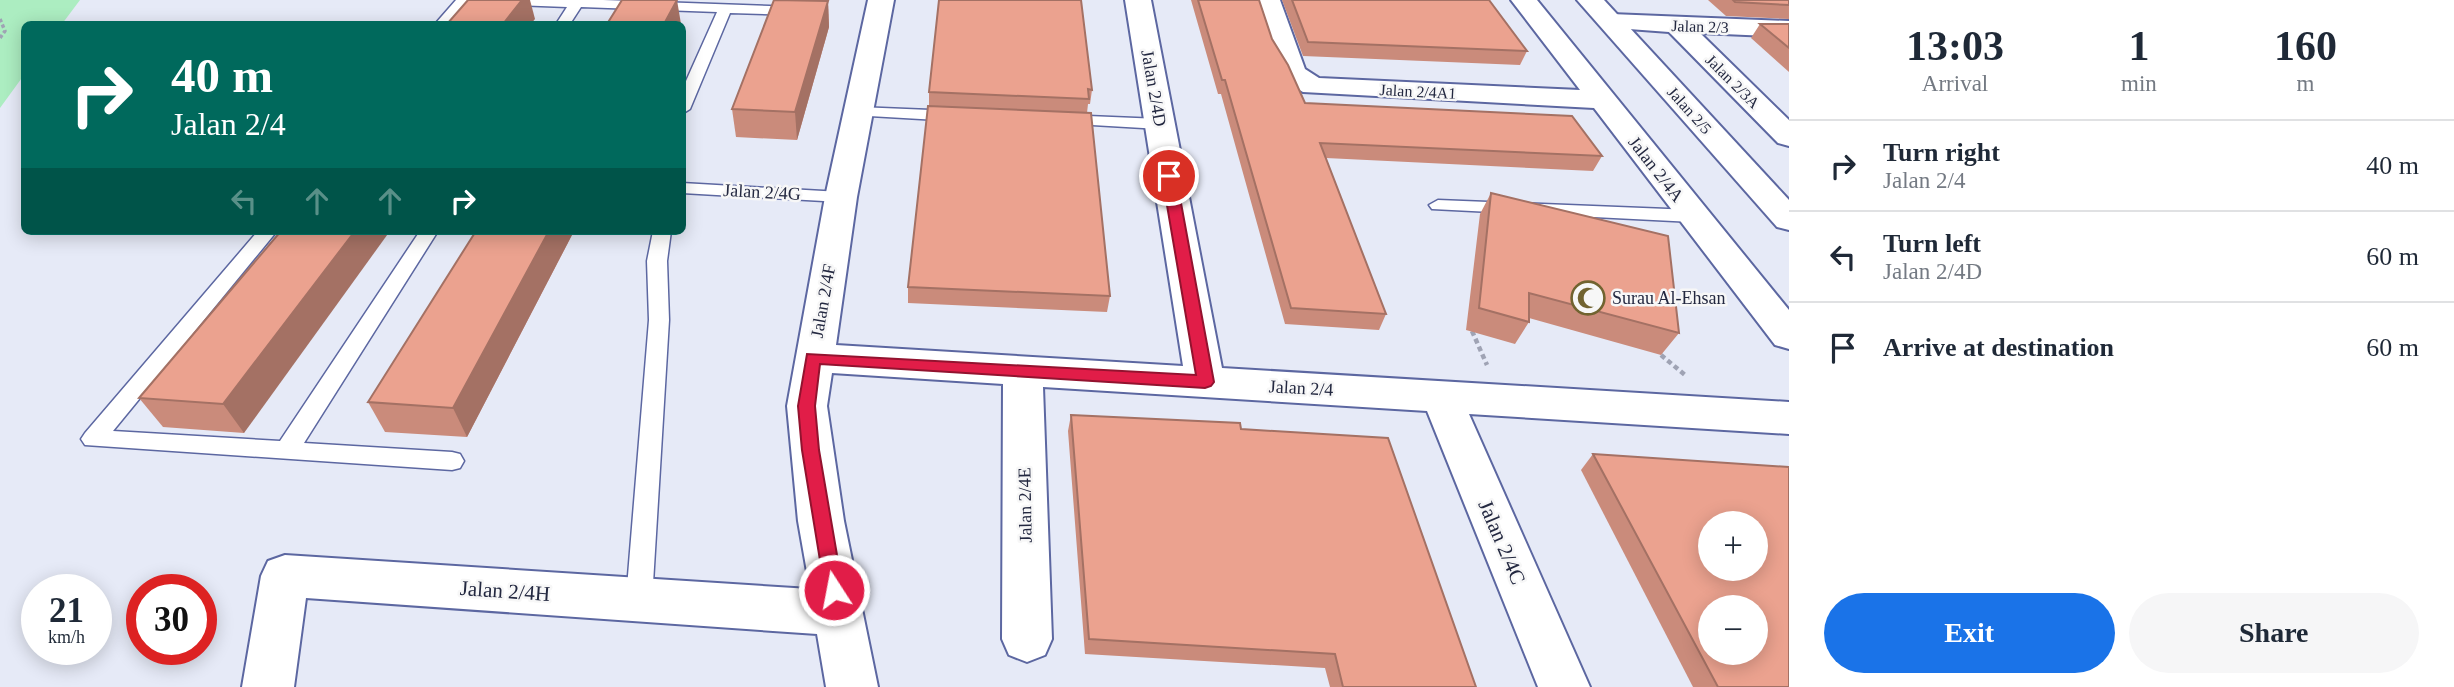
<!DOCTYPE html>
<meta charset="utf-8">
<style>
body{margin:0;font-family:"Times New Roman",serif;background:#f6f6f7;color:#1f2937;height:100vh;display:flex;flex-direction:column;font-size:26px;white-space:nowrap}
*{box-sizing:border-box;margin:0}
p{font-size:23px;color:#747a83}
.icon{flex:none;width:38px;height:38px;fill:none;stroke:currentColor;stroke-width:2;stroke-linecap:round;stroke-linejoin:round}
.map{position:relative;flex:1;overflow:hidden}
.panel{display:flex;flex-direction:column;background:#fff;width:665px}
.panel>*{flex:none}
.banner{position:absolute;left:21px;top:21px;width:665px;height:214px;border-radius:10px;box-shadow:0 4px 18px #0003;background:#00695c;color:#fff;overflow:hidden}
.fabs{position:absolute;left:1698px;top:511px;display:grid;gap:14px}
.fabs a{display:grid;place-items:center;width:70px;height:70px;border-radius:50%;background:#fff;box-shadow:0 4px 18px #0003;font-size:35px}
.speed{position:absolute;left:21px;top:574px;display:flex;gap:14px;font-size:35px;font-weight:700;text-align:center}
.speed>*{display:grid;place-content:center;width:91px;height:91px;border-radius:50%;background:#fff;box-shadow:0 4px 18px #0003;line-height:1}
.speed small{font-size:18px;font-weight:400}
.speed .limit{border:10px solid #d22;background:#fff;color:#111}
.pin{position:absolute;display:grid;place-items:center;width:60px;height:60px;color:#fff;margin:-30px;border:4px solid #fff;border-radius:50%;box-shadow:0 2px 7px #0007}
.me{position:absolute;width:77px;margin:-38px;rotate:349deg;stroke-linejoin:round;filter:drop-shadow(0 0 5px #0008)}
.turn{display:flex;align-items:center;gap:24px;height:147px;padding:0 35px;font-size:32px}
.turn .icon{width:91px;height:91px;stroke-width:2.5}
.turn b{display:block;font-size:49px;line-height:60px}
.lanes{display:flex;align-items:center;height:66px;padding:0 35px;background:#0003;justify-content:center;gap:35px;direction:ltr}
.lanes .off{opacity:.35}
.eta{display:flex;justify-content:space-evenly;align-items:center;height:119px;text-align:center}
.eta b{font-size:42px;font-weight:600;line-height:49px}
.button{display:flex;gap:14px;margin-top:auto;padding:14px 35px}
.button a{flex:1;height:80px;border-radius:42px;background:#1a73e8;color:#fff;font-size:28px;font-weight:600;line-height:80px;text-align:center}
.button a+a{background:#f6f6f7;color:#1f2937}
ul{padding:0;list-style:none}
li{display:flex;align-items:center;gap:21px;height:91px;padding:0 35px;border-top:2px solid #e0e1e3}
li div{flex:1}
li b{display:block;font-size:26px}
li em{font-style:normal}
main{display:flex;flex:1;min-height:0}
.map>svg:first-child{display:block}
</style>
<main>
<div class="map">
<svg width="1789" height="687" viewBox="0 0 1789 687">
<rect width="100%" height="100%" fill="#e6eaf7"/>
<polygon fill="#acedc1" points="0,0 80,0 62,24 24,24 24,75 0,108"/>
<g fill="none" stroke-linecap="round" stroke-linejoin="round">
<defs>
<g id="lane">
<polygon points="456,0 470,0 449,24 435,24"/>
<polygon points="479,0 603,0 799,7 806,11 799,15 730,13 690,109 682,114 682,90 717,12 581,7 570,24 556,24 567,7 486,4"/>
<polygon points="858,107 955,111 963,116 955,121 852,115 850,112"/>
<polygon points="1064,115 1160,119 1168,124 1160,129 1058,123 1056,120"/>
<polygon points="682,183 841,192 850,197 841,202 682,193"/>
<polygon points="1438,200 1693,210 1702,216 1693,222 1432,209 1429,205"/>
<polygon points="258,231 277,231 113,431 280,441 420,231 438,231 304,443 452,452 460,454 464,461 460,468 452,470 85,445 81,439 85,433"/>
<polygon points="653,231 671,231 667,261 669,320 652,600 648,608 639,612 630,608 626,600 649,320 647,261"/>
</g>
<g id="street">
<polygon points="868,0 894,0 857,197 836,345 1183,366 1125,0 1151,0 1222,368 1789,402 1789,434 1469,414 1590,687 1538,687 1427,411 1043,387 1052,639 1045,655 1027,662 1009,655 1002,639 1003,384 832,373 827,406 844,521 878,687 826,687 817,634 306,598 294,687 242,687 261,576 268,561 285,555 810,589 798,521 787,406 825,197"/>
<path d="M1254,0H1280L1305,69L1319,78L1580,90L1511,0H1537L1789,310V349L1775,345L1594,108L1303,92C1270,75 1265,33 1254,0Z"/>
<polygon points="1611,14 1789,21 1789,37 1700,33 1789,120 1789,146 1778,143 1669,32 1602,27 1598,22 1602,17"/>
</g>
<polygon id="secondary" points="1577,0 1604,0 1789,200 1789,230 1777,227"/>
</defs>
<use href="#lane" stroke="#5c67a1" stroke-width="3"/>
<use href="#street" stroke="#5c67a1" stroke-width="4"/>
<use href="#secondary" stroke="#5c67a1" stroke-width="4"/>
<polyline stroke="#9fa3b4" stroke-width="3.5" stroke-dasharray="3.5 2.5" stroke-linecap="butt" points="0,19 5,31 0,38"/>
<g stroke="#9fa3b4" stroke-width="4.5" stroke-dasharray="5 3.5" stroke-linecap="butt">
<polyline points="1472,331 1487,365"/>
<polyline points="1661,355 1685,375"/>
</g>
<use href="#lane" fill="#fff" fill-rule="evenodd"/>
<use href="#street" fill="#fff" fill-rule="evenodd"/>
<use href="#secondary" fill="#fff" fill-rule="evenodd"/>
</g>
<g fill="#ca8b7b">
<polygon points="1191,0 1259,0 1272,39 1305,103 1602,156 1593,171 1326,158 1386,314 1379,330 1285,324 1221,94 1218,94"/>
<polygon points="1282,0 1489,0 1527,51 1520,65 1303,56"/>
<polygon points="1708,0 1789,0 1789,19 1726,16"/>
<polygon points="828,1 829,27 797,140 736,137 732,109"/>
<polygon points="1760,24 1789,24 1789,72 1751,38"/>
<polygon points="1092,90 1090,104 1088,104 1087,113 1110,296 1107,312 908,303 908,287 929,106 929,92"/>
<polygon points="1491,193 1679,333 1661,355 1529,318 1529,322 1515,344 1466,330 1480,214"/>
<polygon points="281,231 244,433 163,427 139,398"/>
<polygon points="476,231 572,231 573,233 467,437 385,432 368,402"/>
<polygon points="1071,415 1241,429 1476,687 1330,687 1325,668 1085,654 1068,431"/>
<polygon points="1593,454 1789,687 1693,687 1581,470"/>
</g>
<g fill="#a47164">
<polygon points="522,0 530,0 535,19 531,24 503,24"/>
<polygon points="677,0 681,24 664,24"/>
<polygon points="828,1 829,27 797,140 795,112"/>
<polygon points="355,231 390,231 244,433 223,404"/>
<polygon points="549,231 572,231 573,233 467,437 453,408"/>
</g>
<g fill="#eba28f" stroke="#a47164" stroke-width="2" fill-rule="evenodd">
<polygon points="468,0 522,0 503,24 447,24"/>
<polygon points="622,0 677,0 664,24 607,24"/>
<polygon points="774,0 828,1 795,112 732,109"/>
<polygon points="939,0 1081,0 1092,90 1088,89 1089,99 929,92"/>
<polygon points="1198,0 1259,0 1272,39 1288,65 1305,103 1572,116 1602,156 1320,143 1386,314 1291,308 1225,80 1222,80"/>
<polygon points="1292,0 1489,0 1527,51 1308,42"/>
<polygon points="1733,0 1789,0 1789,5 1735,2"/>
<polygon points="1760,24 1789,24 1789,48"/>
<polygon points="928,106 1091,113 1110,296 908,287"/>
<polygon points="1491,193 1668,236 1679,333 1529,293 1529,322 1479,308"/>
<polygon points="281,231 355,231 223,404 139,398"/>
<polygon points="476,231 549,231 453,408 368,402"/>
<polygon points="1071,415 1240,423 1241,429 1388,438 1476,687 1343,687 1335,654 1089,639"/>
<path d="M1593,454L1789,467V687H1718ZM1710,523H1755V569H1710ZM1710,607H1755V653H1710Z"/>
</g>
<polygon fill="#e11d48" stroke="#92132f" stroke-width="2" points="1169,172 1176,176 1214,382 1211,386 1205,388 820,364 815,406 819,450 843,590 841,597 834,599 826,597 802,450 798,406 807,354 1196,375 1162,176"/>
<defs>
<symbol id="mosque-ring" viewBox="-11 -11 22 22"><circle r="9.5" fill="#f7f7f7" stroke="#716330" stroke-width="1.5"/><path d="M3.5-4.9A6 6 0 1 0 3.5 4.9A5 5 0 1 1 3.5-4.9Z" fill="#716330"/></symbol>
</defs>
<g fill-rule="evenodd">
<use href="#mosque-ring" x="1569" y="279" width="38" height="38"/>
</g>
<g text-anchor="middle" stroke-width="5" stroke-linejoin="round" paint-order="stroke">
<g font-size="16" fill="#232840" stroke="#f7f7f7">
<text transform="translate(1700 26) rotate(2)" y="6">Jalan 2/3</text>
<text transform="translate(1733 81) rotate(45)" y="6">Jalan 2/3A</text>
<text transform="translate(1418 91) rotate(3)" y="6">Jalan 2/4A1</text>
<text transform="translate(1690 110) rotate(48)" y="6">Jalan 2/5</text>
</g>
<g font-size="18" fill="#232840" stroke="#f7f7f7">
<text transform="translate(1154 88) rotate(80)" y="6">Jalan 2/4D</text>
<text transform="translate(1656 169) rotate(52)" y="6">Jalan 2/4A</text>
<text transform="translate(762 192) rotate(3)" y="6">Jalan 2/4G</text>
<text transform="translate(823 301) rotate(-80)" y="6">Jalan 2/4F</text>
<text transform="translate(1301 388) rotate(3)" y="6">Jalan 2/4</text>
<text transform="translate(1025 505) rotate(-91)" y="6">Jalan 2/4E</text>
</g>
<g font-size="18" fill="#232840" stroke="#f7f7f7" text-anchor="start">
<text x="1612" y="304">Surau Al-Ehsan</text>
</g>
<g font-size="21" fill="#232840" stroke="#f7f7f7">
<text transform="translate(1502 542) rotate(67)" y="7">Jalan 2/4C</text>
<text transform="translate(505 591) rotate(4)" y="7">Jalan 2/4H</text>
</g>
</g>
</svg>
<div class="fabs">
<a>+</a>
<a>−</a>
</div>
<div class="speed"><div>21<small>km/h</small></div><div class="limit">30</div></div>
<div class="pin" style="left:1169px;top:176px;background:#d93025"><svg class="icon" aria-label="arrive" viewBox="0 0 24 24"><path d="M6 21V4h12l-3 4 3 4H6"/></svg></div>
<svg class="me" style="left:834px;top:590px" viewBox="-20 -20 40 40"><circle r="17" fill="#e11d48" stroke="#fff" stroke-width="3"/><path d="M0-11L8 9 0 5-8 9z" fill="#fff"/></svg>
<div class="banner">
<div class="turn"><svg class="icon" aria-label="right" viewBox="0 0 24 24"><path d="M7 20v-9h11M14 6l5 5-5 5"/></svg><div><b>40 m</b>Jalan 2/4</div></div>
<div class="lanes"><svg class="icon off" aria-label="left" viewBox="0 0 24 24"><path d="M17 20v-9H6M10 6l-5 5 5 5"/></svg><svg class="icon off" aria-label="ahead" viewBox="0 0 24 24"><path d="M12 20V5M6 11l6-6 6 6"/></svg><svg class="icon off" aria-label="ahead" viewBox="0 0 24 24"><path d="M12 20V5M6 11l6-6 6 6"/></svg><svg class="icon" aria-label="right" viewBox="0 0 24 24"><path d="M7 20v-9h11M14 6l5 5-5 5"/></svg></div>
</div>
</div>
<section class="panel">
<div class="eta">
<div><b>13:03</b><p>Arrival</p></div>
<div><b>1</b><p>min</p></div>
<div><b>160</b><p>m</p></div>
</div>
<ul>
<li><svg class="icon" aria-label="right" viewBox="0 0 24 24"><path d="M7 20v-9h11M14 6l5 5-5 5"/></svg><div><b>Turn right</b><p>Jalan 2/4</p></div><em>40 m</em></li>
<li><svg class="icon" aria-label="left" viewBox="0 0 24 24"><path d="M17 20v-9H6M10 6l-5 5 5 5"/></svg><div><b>Turn left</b><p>Jalan 2/4D</p></div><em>60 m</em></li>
<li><svg class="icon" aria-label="arrive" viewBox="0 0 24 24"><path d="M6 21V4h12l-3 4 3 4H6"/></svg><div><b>Arrive at destination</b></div><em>60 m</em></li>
</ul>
<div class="button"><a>Exit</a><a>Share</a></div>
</section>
</main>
